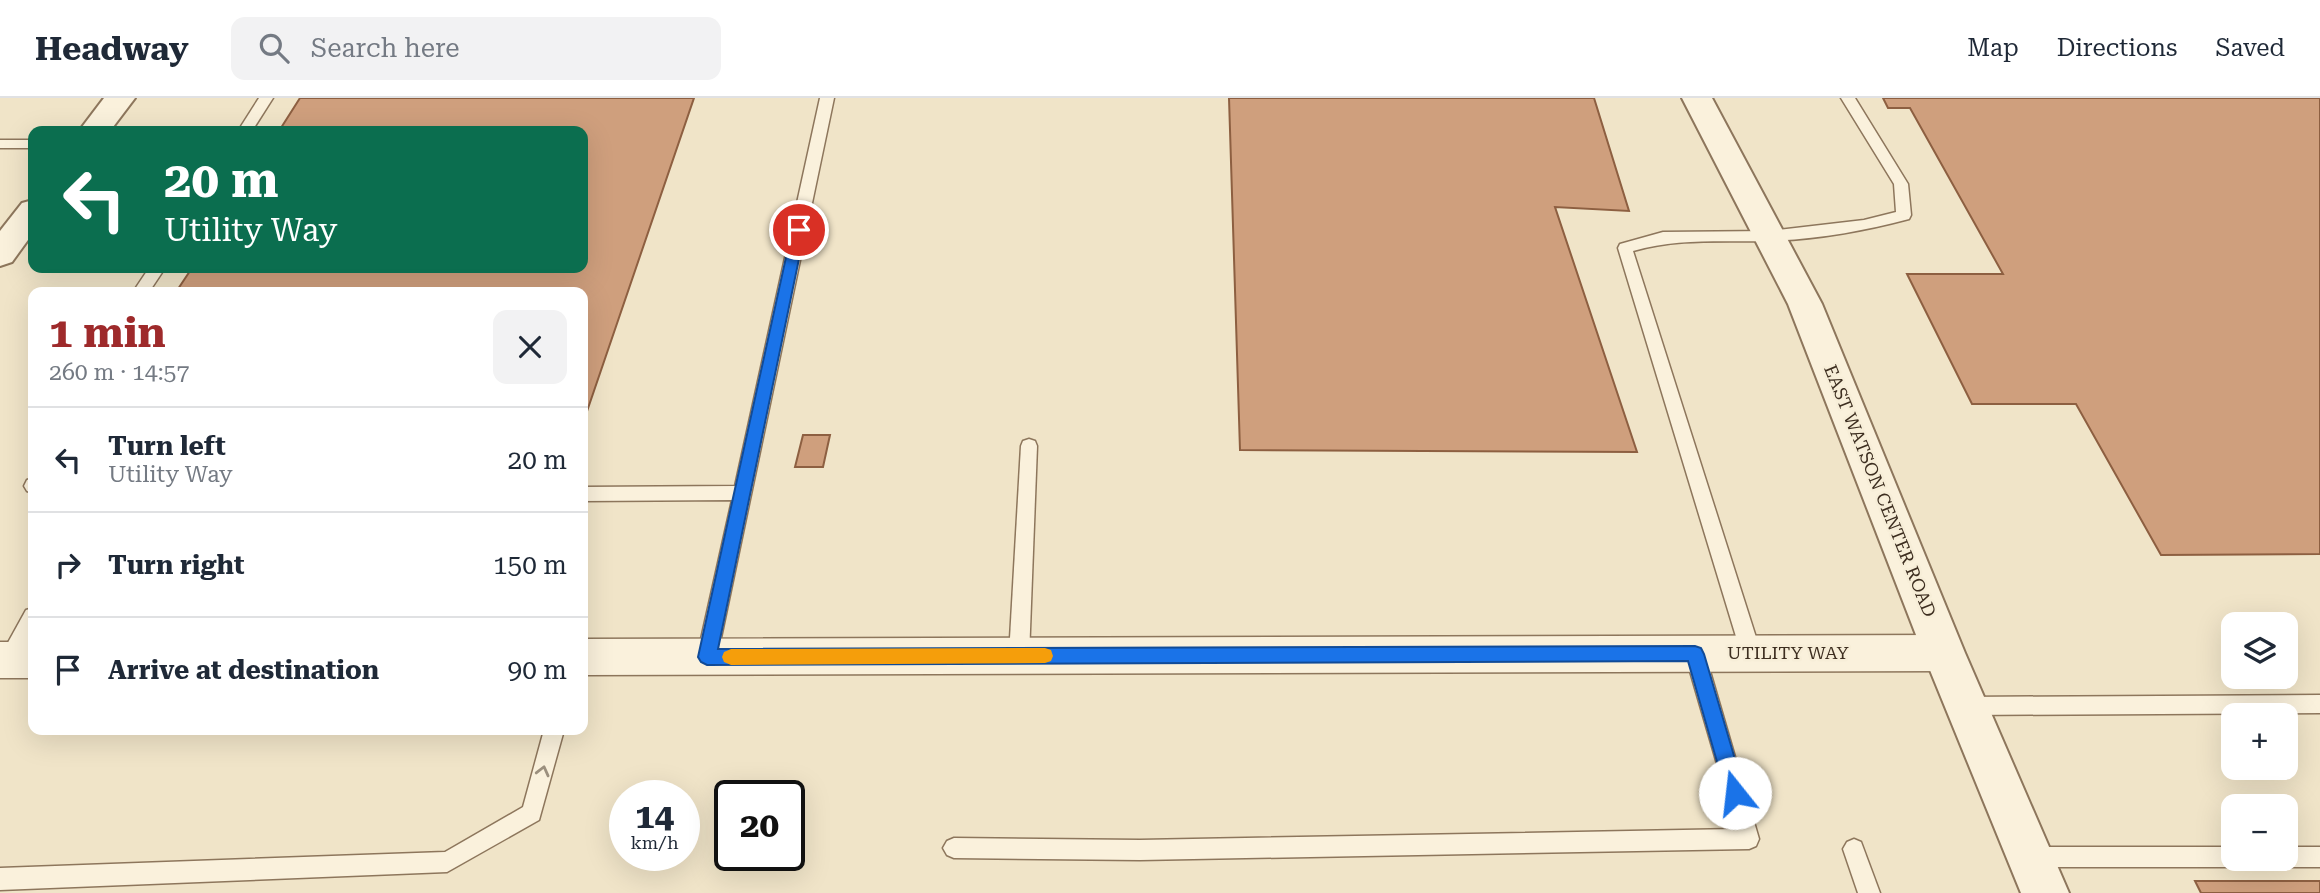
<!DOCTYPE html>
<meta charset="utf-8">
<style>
body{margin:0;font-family:"Roboto Serif",serif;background:#f2f2f3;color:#1f2937;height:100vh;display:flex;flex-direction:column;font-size:26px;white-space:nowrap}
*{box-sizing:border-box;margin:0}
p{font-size:23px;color:#747a83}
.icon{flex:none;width:38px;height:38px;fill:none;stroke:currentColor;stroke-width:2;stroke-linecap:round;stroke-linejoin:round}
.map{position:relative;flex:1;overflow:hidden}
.drawer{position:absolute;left:28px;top:189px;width:560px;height:448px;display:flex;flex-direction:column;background:#fff;border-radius:14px;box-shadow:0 7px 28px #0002}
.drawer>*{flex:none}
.top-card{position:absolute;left:28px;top:28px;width:560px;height:147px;border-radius:14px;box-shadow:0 7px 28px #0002;background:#0b6e4f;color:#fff;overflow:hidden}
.buttons{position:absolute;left:2221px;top:514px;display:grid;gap:14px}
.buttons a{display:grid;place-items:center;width:77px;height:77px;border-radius:14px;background:#fff;box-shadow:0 7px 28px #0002;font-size:35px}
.speed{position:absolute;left:609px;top:682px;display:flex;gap:14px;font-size:35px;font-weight:700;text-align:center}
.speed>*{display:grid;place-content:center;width:91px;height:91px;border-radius:50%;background:#fff;box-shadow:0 7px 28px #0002;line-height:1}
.speed small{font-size:18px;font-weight:400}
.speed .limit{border:4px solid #111;border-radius:10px;background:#fff;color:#111}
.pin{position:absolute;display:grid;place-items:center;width:60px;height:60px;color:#fff;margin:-30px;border:4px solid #fff;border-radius:50%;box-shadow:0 2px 7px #0007}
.me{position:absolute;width:77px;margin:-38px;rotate:344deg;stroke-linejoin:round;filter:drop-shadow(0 0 5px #0008)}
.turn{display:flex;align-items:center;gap:24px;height:147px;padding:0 21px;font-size:32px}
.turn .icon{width:91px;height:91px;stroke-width:2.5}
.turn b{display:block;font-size:49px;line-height:60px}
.round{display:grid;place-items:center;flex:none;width:74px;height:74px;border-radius:14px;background:#f2f2f3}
.head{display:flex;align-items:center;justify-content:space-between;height:119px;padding:0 21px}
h1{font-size:42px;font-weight:700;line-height:52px;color:#9e2a2b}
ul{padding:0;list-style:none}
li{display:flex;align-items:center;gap:21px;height:105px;padding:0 21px;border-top:2px solid #e0e1e3}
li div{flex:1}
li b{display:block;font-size:26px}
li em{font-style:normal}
header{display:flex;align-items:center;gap:42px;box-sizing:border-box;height:98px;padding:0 35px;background:#fff;border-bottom:2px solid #e0e1e3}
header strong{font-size:33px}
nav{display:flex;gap:38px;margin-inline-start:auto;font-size:24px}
.search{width:490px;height:63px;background:#f2f2f3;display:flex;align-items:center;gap:18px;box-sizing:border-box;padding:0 24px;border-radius:14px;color:#747a83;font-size:26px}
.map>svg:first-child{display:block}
</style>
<header>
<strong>Headway</strong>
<div class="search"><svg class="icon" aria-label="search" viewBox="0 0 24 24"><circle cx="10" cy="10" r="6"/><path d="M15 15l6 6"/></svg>Search here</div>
<nav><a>Map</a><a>Directions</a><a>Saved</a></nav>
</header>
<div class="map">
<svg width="2320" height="795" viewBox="0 0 2320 795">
<rect width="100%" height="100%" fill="#f0e4c8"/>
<g fill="#cf9f7d" stroke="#8d5f41" stroke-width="2">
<polygon points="300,0 694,0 583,325 583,194 176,194 192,170 583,170 583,33 279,33"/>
<polygon points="1229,0 1594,0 1629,113 1555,109 1637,354 1240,352"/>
<polygon points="1883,0 2320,0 2320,456 2161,457 2076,306 1972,306 1907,176 2003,176 1910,10 1888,10"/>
<polygon points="803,337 830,337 823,369 795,369"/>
<polygon points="2195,783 2320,783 2320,795 2201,795"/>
</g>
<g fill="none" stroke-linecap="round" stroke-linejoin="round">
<defs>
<g id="service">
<polygon points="259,0 273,0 252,33 238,33"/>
<polygon points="820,0 834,0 717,559 714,565 707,567 700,565 697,559 732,402 583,403 583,389 735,388"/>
<path d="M1841,0H1855L1908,86L1911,117L1909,121C1864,133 1814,142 1766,143C1720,144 1678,140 1633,153L1761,555L1758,561L1751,563L1744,561L1741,555L1618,150L1620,146L1663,134L1770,133L1864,122L1896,114L1894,86Z"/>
<rect x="0" y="42" width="33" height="8"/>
<polygon points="149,170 165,170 149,194 133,194"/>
<polygon points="1029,341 1035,343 1037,348 1029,558 1026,564 1019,566 1012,564 1009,558 1021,348 1023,343"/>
<polygon points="33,380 33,395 27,393 24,388 27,382"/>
<polygon points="33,510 33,535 15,568 8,570 1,568 0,559 26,512"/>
<polygon points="1695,548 1702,550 1705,556 1759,741 1756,748 1749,751 1140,762 954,760 947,757 943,750 947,743 954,740 1140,742 1736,731 1685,556 1688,550"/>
<polygon points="2320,597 2320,615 1966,617 1959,614 1956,608 1959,602 1966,599"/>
<polygon points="544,632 564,632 539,722 447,774 0,792 0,770 445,754 523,709"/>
<polygon points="1854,741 1861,744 1880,795 1858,795 1843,751 1847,744"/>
<polygon points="2030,749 2233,749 2233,761 2243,761 2240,766 2233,769 2030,769 2023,766 2019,759 2023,752"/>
<polygon points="2286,749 2320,749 2320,769 2286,769 2279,766 2276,761 2286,761"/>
</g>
<g id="minor">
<polygon points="1944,537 1958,542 1964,555 1958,568 1944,573 583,577 583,541"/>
<rect x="0" y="544" width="33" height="36"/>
</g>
<g id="tertiary">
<polygon points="104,0 135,0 110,33 79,33"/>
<polygon points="1682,0 1712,0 1822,206 1965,555 2069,795 2021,795 1923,555 1788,206"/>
<polygon points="33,102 33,135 12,164 0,168 0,133 22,105"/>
</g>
</defs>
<use href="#service" stroke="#8d765c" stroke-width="3"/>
<use href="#minor" stroke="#8d765c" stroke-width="3"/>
<use href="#tertiary" stroke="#8d765c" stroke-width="4"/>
<use href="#service" fill="#faf1dc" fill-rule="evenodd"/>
<use href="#minor" fill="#faf1dc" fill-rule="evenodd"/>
<use href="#tertiary" fill="#faf1dc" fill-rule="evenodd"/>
</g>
<defs><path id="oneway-chevron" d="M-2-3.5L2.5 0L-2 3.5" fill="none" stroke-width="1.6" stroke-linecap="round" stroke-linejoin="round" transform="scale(1.75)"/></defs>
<use stroke="#9c907e" href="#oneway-chevron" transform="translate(543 673) rotate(-76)"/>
<polygon fill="#1a73e8" stroke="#114b97" stroke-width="2" points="799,127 805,132 718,551 1695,548 1701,550 1704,556 1745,695 1742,701 1735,704 1729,701 1726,695 1688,563 707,567 701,564 698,559 792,132"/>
<polygon fill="#f59e0b" points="1045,550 1051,552 1053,558 1051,563 1045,565 731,567 724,564 722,559 724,554 731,551"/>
<g text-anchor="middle" stroke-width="5" stroke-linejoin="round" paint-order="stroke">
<g font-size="18" fill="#3d2e20" stroke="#f7eed8">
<text transform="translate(1880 393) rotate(68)" y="6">EAST WATSON CENTER ROAD</text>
<text x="1788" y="561">UTILITY WAY</text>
</g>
</g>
</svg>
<div class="buttons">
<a><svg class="icon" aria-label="layers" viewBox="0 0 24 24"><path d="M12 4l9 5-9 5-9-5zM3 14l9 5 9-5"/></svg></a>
<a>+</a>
<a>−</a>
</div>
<div class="speed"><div>14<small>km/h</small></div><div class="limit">20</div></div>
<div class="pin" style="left:799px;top:132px;background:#d93025"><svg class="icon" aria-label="arrive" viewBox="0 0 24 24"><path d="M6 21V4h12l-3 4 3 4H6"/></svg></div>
<svg class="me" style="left:1735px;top:695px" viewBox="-20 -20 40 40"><circle r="19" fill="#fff"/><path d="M0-13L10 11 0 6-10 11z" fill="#1a73e8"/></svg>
<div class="top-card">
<div class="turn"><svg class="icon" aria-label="left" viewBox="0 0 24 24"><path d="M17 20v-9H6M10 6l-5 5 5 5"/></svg><div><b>20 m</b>Utility Way</div></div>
</div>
<section class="drawer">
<div class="head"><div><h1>1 min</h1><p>260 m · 14:57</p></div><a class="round"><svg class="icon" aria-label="close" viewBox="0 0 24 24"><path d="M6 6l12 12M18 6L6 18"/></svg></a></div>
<ul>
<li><svg class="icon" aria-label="left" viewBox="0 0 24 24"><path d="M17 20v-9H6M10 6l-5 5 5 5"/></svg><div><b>Turn left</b><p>Utility Way</p></div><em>20 m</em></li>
<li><svg class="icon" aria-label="right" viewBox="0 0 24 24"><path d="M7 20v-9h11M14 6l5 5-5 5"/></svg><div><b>Turn right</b></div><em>150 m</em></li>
<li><svg class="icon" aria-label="arrive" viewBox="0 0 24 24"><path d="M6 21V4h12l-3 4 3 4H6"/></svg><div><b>Arrive at destination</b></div><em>90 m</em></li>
</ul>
</section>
</div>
